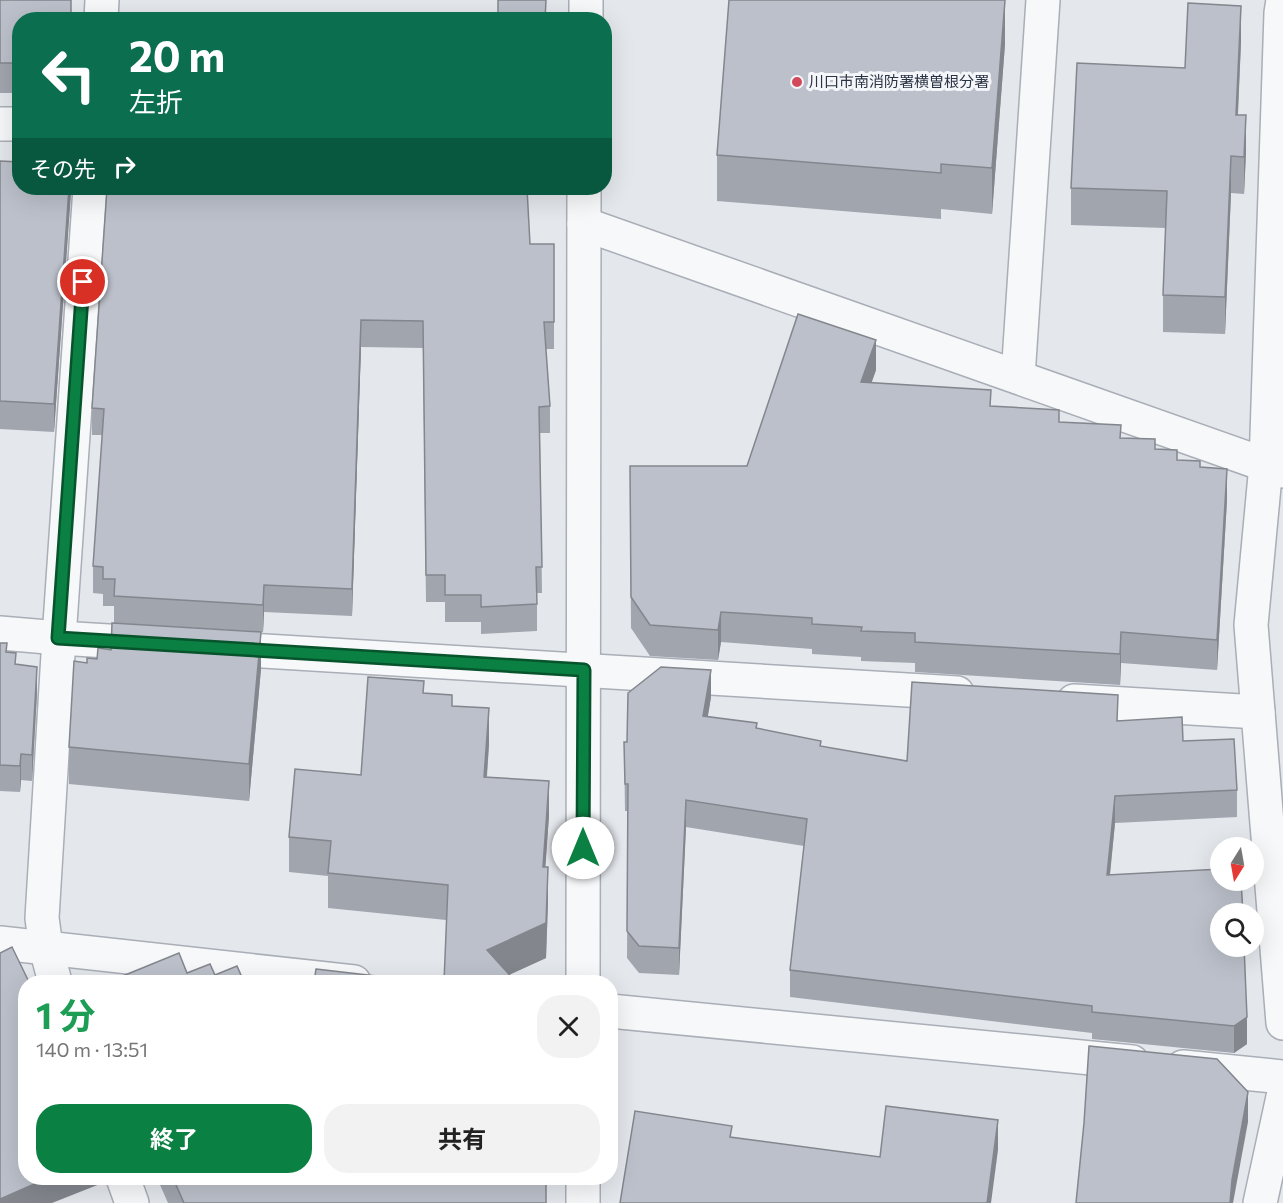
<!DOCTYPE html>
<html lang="ja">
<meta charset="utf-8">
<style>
body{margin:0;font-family:Commissioner,"Noto Sans JP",sans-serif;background:#f2f2f2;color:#222;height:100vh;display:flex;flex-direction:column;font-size:22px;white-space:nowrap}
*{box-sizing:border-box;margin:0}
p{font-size:20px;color:#767676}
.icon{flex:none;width:33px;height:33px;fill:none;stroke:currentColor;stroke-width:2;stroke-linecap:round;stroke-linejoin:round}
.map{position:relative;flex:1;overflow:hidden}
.drawer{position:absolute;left:18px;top:975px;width:600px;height:210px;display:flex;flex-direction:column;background:#fff;border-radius:24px;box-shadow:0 6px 24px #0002}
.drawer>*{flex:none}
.hud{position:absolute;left:12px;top:12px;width:600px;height:183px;border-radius:24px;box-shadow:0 6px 24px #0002;background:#0b6e4f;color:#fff;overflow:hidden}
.needle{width:39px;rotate:191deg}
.tools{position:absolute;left:1210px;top:837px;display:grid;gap:12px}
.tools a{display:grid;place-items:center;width:54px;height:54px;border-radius:50%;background:#fff;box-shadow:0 6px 24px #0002;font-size:30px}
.pin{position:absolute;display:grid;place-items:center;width:51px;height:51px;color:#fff;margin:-26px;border:3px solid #fff;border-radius:50%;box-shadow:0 2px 6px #0007}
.me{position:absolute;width:66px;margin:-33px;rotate:0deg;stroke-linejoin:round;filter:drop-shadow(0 0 4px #0008)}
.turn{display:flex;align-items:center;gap:21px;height:126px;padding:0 18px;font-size:27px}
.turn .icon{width:78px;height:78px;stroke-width:2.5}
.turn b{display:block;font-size:42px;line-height:51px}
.then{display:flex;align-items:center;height:57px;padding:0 18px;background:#0003;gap:12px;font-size:22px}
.round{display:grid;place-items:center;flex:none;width:63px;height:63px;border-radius:24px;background:#f2f2f2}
.overview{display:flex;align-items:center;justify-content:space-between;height:102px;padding:0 18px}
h1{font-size:36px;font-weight:700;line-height:45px;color:#1e9e55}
.cta{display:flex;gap:12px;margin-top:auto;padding:12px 18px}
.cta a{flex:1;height:69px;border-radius:24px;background:#0b8043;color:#fff;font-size:24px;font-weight:700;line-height:69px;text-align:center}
.cta a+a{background:#f2f2f2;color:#222}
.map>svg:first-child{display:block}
</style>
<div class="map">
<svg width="1283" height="1203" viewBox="0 0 1283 1203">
<rect width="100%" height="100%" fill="#e4e7ec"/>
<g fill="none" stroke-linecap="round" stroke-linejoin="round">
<defs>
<g id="minor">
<polyline points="1283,0 1281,13 1266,465 1251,625 1283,1023"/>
<polyline points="101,20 102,0"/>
<polyline points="0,124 20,124"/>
<polyline points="584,224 1283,471"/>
<polyline points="1018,377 1043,0"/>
<polyline points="0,633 59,638 158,644"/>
<polyline points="215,648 957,693"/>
<polyline points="1074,701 1258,712"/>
<polyline points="0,943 354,982"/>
<polyline points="55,982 46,948 42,918 59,638 90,188"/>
<polyline points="610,1011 1132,1062"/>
<polyline points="1183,1067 1283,1077"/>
<polyline points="123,1178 132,1203"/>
<polyline points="1260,1203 1283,1097"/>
</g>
<g id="tertiary">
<polyline points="586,20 586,0"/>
<polyline points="583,982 584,188"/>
<polyline points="583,1178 583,1203"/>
</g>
</defs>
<use href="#minor" stroke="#a9aeb7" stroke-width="36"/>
<use href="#tertiary" stroke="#a9aeb7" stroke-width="36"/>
<use href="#minor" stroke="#f7f8fa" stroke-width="33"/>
<use href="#tertiary" stroke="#f7f8fa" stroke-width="33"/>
</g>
<g fill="#a1a5ae">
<polygon points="0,0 20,20 20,93 0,93"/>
<polygon points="1241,42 1238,115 1246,152 1244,194 1231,193 1225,334 1163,332 1163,295 1166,228 1071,225 1071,188 1185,68"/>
<polygon points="1005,44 992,214 941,209 941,219 717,201 717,155"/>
<polygon points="0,161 71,188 54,432 0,429"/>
<polygon points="530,244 554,244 554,349 546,349 550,406 550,433 540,433 542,593 537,593 537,631 481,634 481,622 445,622 445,602 426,602 423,348 361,347 352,616 264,612 263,632 114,623 114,606 103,606 103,594 93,593 93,566 103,435 92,435 92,408"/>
<polygon points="876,370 871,383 991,406 1121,438 1155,449 1177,460 1200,467 1227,500 1217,670 1121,663 1120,685 915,672 915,663 861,661 861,657 812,654 812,649 721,642 718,660 650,656 631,628 630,466 747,466"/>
<polygon points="0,643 37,693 32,781 21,780 20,792 0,791"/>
<polygon points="97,659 261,669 249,801 69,784 69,747 87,663"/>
<polygon points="424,693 452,706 489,744 487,777 549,816 545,867 548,902 546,958 509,975 446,920 328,908 328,876 289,872 289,837 361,775"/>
<polygon points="711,697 708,716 757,728 821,747 907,761 1118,721 1183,741 1237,790 1237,817 1115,823 1110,875 1221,869 1247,1044 1234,1053 1092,1039 1092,1033 790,997 790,970 804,846 686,827 679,975 639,973 627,958 628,811 625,811 624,742 627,742"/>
<polygon points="157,1178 546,1178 546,1203 168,1203"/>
</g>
<g fill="#83868d">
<polygon points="1005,0 1005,44 992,214 992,168"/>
<polygon points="1241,6 1241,42 1236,152 1236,115"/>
<polygon points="1246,115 1246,152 1244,194 1244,157"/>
<polygon points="1231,156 1231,193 1225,334 1225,297"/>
<polygon points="69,188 71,188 71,193 54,432 54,404"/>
<polygon points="361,320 361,347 352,616 352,589"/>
<polygon points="876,340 876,370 861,413 861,382"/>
<polygon points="1227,469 1227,500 1217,670 1217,640"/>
<polygon points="264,585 264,612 263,632 263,605"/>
<polygon points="721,612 721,642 718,660 718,630"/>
<polygon points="261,632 261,669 249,801 249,764"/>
<polygon points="1121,632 1121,663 1120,685 1120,654"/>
<polygon points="37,667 37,693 32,781 32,755"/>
<polygon points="711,670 711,697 703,743 703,716"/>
<polygon points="489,708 489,744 484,812 484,777"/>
<polygon points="21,754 21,780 20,792 20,766"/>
<polygon points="549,781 549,816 543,902 543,867"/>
<polygon points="1115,796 1115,823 1107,902 1107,875"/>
<polygon points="686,800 686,827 679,975 679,948"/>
<polygon points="548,867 548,902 546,958 493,982 487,950"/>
<polygon points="1247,1017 1247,1044 1234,1053 1234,1026"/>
<polygon points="1248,1092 1248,1122 1233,1203 1230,1203 1232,1180"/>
<polygon points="998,1120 998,1150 991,1203 987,1203"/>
<polygon points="46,1178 105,1178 105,1182 52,1203 0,1203 0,1199"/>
</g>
<g fill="#bbc0ca" stroke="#83868d" stroke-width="1.5">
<polygon points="0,0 71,0 71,20 20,20 20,63 0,63"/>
<polygon points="498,0 546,0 545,20 498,20"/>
<polygon points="729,0 1005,0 992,168 941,164 941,173 717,155"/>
<polygon points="1188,3 1241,6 1236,115 1246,115 1244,157 1231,156 1225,297 1163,295 1167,191 1071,188 1077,63 1185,68"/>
<polygon points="0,161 20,162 20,188 69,188 54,404 0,401"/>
<polygon points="107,188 527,188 530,244 554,244 554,322 544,322 550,406 539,407 542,567 536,567 537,604 481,607 481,595 445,595 445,575 426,575 423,321 361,320 352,589 264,585 263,605 114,596 115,579 103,579 103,567 93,566 104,409 92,408"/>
<polygon points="798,314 876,340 861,382 991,390 990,406 1059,410 1059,422 1121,425 1120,438 1155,439 1155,449 1177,450 1177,460 1200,461 1200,467 1227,469 1217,640 1121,632 1120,654 915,642 915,633 861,631 862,627 812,624 812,618 721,612 718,630 650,625 631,597 630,466 747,466"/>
<polygon points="112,623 261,632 249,764 69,747 74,661 87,663 87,658 97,659 98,648 111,650"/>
<polygon points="0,643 7,643 6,652 16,653 15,664 37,667 32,755 21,754 20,766 0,765"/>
<polygon points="661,667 711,670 703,716 757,723 756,728 821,741 820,746 907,761 912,682 1118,695 1117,721 1182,717 1183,741 1234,739 1237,790 1115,796 1107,875 1221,869 1221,880 1241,880 1243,914 1221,914 1221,946 1244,946 1247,1017 1234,1026 1092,1012 1092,1006 790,970 807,819 686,800 679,948 639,946 627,931 628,784 625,784 624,742 627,742 628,693"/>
<polygon points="368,677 424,681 423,693 452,695 452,706 489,708 484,777 549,781 543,867 548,867 546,923 487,950 516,982 444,982 448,885 328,873 331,841 289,837 295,769 361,775"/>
<polygon points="12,947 29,982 26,982 26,1178 48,1178 0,1199 0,953"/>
<polygon points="179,953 187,973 210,964 215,975 237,966 244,982 108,982"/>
<polygon points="316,969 428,982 314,982"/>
<polygon points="1089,1046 1217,1059 1248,1092 1232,1180 1230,1203 1076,1203 1084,1123"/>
<polygon points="886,1106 998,1120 987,1203 620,1203 635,1111 732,1126 730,1137 880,1157"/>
<polygon points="173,1178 546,1178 546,1203 184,1203"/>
</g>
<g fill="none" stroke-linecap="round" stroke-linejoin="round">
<defs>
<polyline id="route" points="83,282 58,638 584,670 583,848"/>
</defs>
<use href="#route" stroke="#07532c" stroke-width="15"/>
<use href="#route" stroke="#0b8043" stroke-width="10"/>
</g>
<circle fill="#d1495b" stroke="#f4f6f9" stroke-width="2" cx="797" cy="82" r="6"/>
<g text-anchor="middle" stroke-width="6" stroke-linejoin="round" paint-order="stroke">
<g font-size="15" fill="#2b3445" stroke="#f4f6f9" text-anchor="start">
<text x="809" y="87">川口市南消防署横曽根分署</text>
</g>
</g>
</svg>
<div class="tools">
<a><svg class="needle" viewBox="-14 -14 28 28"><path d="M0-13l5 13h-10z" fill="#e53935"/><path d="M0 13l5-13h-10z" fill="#767676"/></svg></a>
<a><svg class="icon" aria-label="search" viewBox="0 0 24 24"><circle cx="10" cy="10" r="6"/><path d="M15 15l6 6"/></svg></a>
</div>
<div class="pin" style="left:83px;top:282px;background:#d93025"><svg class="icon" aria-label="arrive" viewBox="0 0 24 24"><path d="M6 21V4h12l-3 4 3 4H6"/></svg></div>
<svg class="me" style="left:583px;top:848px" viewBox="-20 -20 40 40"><circle r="19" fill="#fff"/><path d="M0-13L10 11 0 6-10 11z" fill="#0b8043"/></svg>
<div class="hud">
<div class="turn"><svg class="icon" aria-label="left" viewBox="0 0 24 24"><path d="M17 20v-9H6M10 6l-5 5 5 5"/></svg><div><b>20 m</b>左折</div></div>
<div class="then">その先<svg class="icon" aria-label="right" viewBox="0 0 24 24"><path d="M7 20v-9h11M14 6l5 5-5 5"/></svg></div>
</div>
<section class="drawer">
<div class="overview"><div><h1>1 分</h1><p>140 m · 13:51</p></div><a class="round"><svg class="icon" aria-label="close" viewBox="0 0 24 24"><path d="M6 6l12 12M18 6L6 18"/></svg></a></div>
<div class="cta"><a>終了</a><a>共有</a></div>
</section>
</div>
